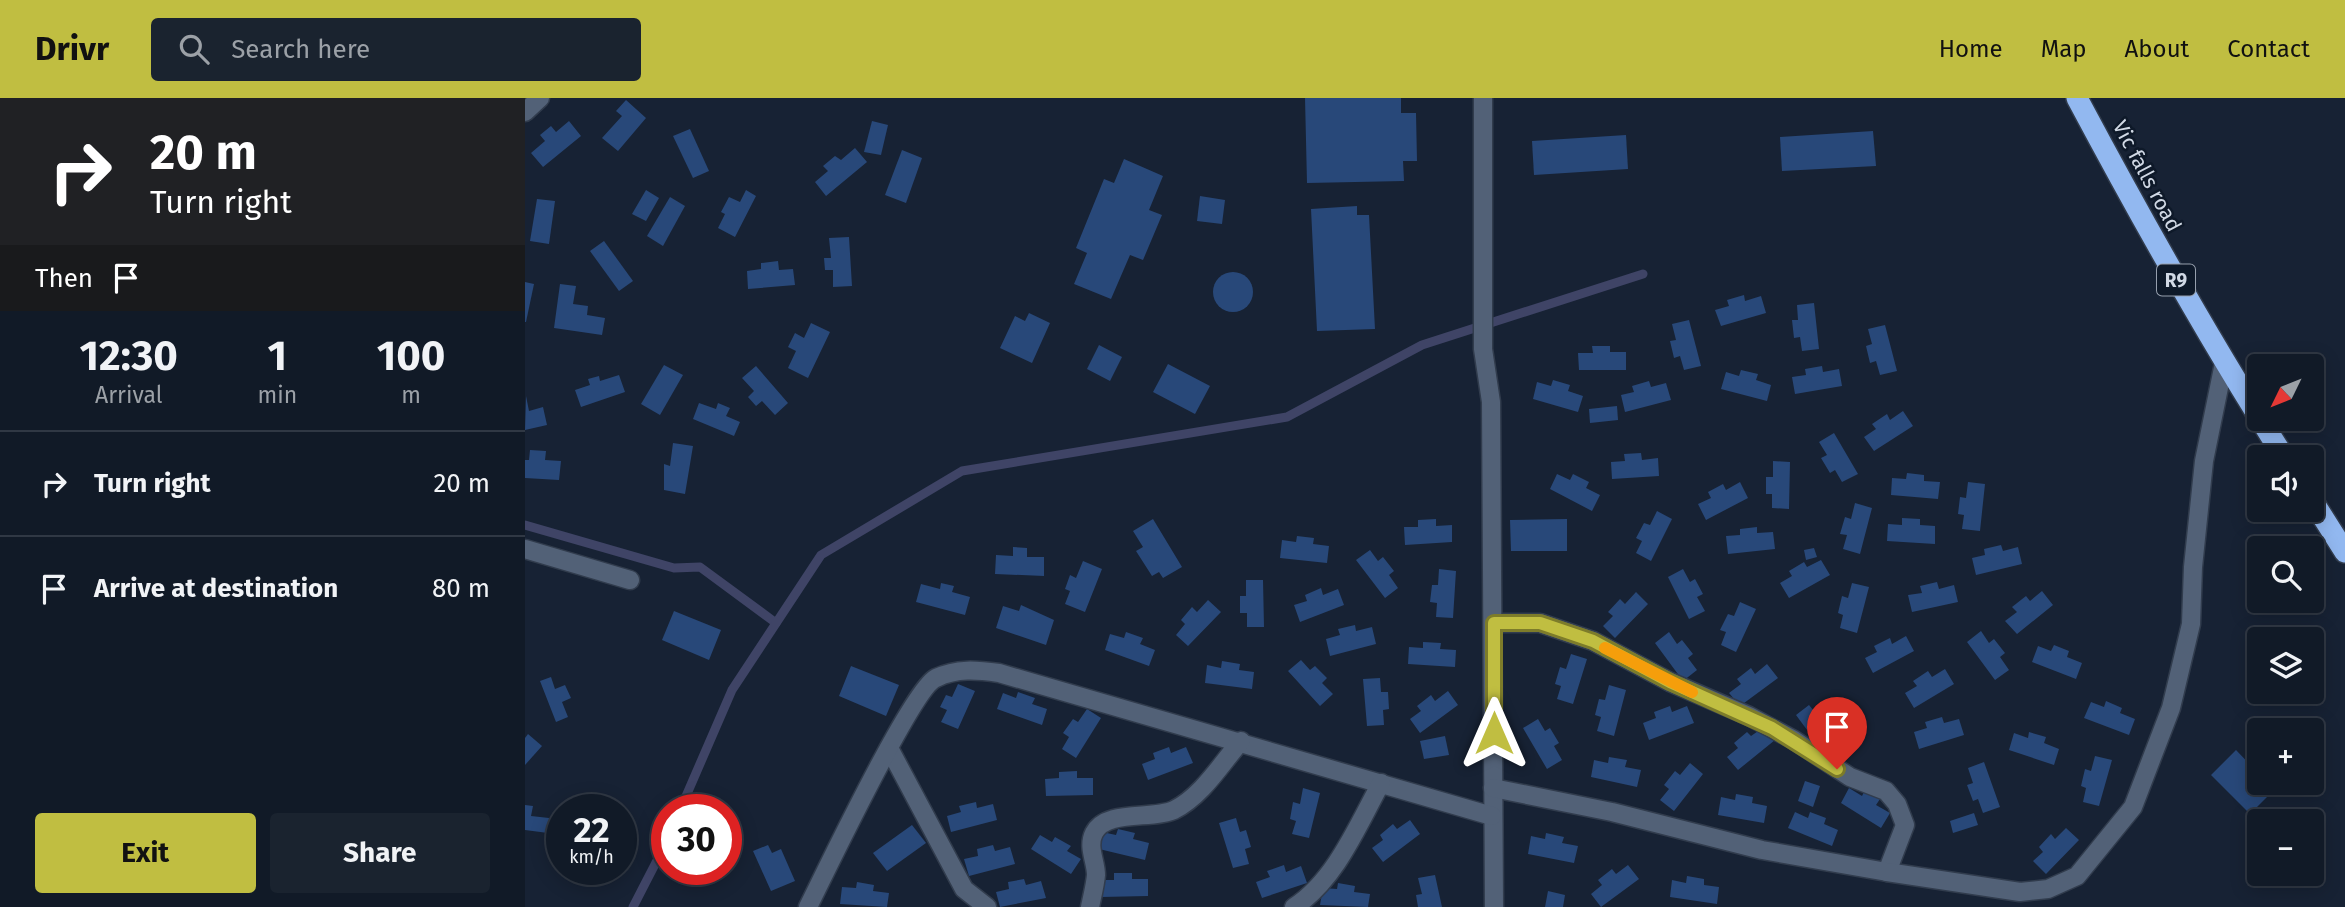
<!DOCTYPE html>
<meta charset="utf-8">
<style>
body{margin:0;font-family:"Fira Sans",sans-serif;background:#1a232f;color:#f1f3f6;height:100vh;display:flex;flex-direction:column;font-size:26px;white-space:nowrap}
*{box-sizing:border-box;margin:0}
p{font-size:23px;color:#9ca1a7}
.icon{flex:none;width:38px;height:38px;fill:none;stroke:currentColor;stroke-width:2;stroke-linecap:round;stroke-linejoin:round}
.map{position:relative;flex:1;overflow:hidden}
.panel{display:flex;flex-direction:column;background:#111a27;width:525px}
.panel>*{flex:none}
.hud{background:#202124;color:#fff;overflow:hidden}
.needle{width:46px;rotate:227deg}
.tools{position:absolute;left:1722px;top:256px;display:grid;gap:14px}
.tools a{display:grid;place-items:center;width:77px;height:77px;border-radius:7px;background:#111a27;box-shadow:0 4px 18px #0003,0 0 0 2px #303844;font-size:35px}
.speed{position:absolute;left:21px;top:696px;display:flex;gap:14px;font-size:35px;font-weight:700;text-align:center}
.speed>*{display:grid;place-content:center;width:91px;height:91px;border-radius:50%;background:#111a27;box-shadow:0 4px 18px #0003,0 0 0 2px #303844;line-height:1}
.speed small{font-size:18px;font-weight:400}
.speed .limit{border:10px solid #d22;background:#fff;color:#111}
.pin{position:absolute;display:grid;place-items:center;width:60px;height:60px;color:#fff;margin:-72px -30px;border-radius:50% 50% 50% 0;rotate:-45deg;box-shadow:0 0 7px #0007}
.pin .icon{rotate:45deg}
.me{position:absolute;width:77px;margin:-38px;rotate:0deg;stroke-linejoin:round;filter:drop-shadow(0 0 5px #0008)}
.turn{display:flex;align-items:center;gap:24px;height:147px;padding:0 35px;font-size:32px}
.turn .icon{width:91px;height:91px;stroke-width:2.5}
.turn b{display:block;font-size:49px;line-height:60px}
.then{display:flex;align-items:center;height:66px;padding:0 35px;background:#0003;gap:14px;font-size:26px}
.eta{display:flex;justify-content:space-evenly;align-items:center;height:119px;text-align:center}
.eta b{font-size:42px;font-weight:700;line-height:49px}
.button{display:flex;gap:14px;margin-top:auto;padding:14px 35px}
.button a{flex:1;height:80px;border-radius:7px;background:#c0be41;color:#111;font-size:28px;font-weight:700;line-height:80px;text-align:center}
.button a+a{background:#1a232f;color:#f1f3f6}
ul{padding:0;list-style:none}
li{display:flex;align-items:center;gap:21px;height:105px;padding:0 35px;border-top:2px solid #303844}
li div{flex:1}
li b{display:block;font-size:26px}
li em{font-style:normal}
header{display:flex;align-items:center;gap:42px;box-sizing:border-box;height:98px;padding:0 35px;background:#c0be41;color:#111}
header strong{font-size:33px}
nav{display:flex;gap:38px;margin-inline-start:auto;font-size:24px}
.search{width:490px;height:63px;background:#1a232f;display:flex;align-items:center;gap:18px;box-sizing:border-box;padding:0 24px;border-radius:7px;color:#9ca1a7;font-size:26px}
main{display:flex;flex:1;min-height:0}
.map>svg:first-child{display:block}
</style>
<header>
<strong>Drivr</strong>
<div class="search"><svg class="icon" aria-label="search" viewBox="0 0 24 24"><circle cx="10" cy="10" r="6"/><path d="M15 15l6 6"/></svg>Search here</div>
<nav><a>Home</a><a>Map</a><a>About</a><a>Contact</a></nav>
</header>
<main>
<section class="panel">
<div class="hud">
<div class="turn"><svg class="icon" aria-label="right" viewBox="0 0 24 24"><path d="M7 20v-9h11M14 6l5 5-5 5"/></svg><div><b>20 m</b>Turn right</div></div>
<div class="then">Then<svg class="icon" aria-label="arrive" viewBox="0 0 24 24"><path d="M6 21V4h12l-3 4 3 4H6"/></svg></div>
</div>
<div class="eta">
<div><b>12:30</b><p>Arrival</p></div>
<div><b>1</b><p>min</p></div>
<div><b>100</b><p>m</p></div>
</div>
<ul>
<li><svg class="icon" aria-label="right" viewBox="0 0 24 24"><path d="M7 20v-9h11M14 6l5 5-5 5"/></svg><div><b>Turn right</b></div><em>20 m</em></li>
<li><svg class="icon" aria-label="arrive" viewBox="0 0 24 24"><path d="M6 21V4h12l-3 4 3 4H6"/></svg><div><b>Arrive at destination</b></div><em>80 m</em></li>
</ul>
<div class="button"><a>Exit</a><a>Share</a></div>
</section>
<div class="map">
<svg width="1820" height="809" viewBox="0 0 1820 809">
<rect width="100%" height="100%" fill="#172234"/>
<g fill="none" stroke-linecap="round" stroke-linejoin="round">
<g stroke="#3f4466" stroke-width="9">
<polyline points="0,427 149,470 175,469 251,525"/>
<polyline points="155,712 207,592 296,457 437,373 762,319 897,247 1118,176"/>
<polyline points="108,809 142,743"/>
</g>
</g>
<g fill="#284879">
<polygon points="780,0 876,0 876,15 891,15 892,63 878,63 879,83 782,85"/>
<polygon points="101,2 121,20 93,53 77,40 97,18 91,13"/>
<polygon points="44,23 56,38 18,69 6,55 20,43 15,37 26,28 31,34"/>
<polygon points="347,23 363,27 356,57 339,54"/>
<polygon points="165,31 184,73 168,80 148,38"/>
<polygon points="1348,33 1351,68 1257,73 1255,39"/>
<polygon points="1101,37 1103,71 1009,77 1007,43"/>
<polygon points="330,50 342,64 301,98 290,84 303,73 298,68 310,58 316,62"/>
<polygon points="377,52 397,60 381,105 360,97"/>
<polygon points="599,61 638,78 624,112 637,117 618,162 605,157 586,201 549,186 562,155 551,150 579,81 589,85"/>
<polygon points="121,92 134,100 121,123 107,116"/>
<polygon points="221,92 231,98 210,139 193,130 200,116 196,114 204,99 215,104"/>
<polygon points="675,98 700,102 697,126 672,123"/>
<polygon points="145,99 160,108 138,148 122,138"/>
<polygon points="12,101 30,103 24,146 5,143"/>
<polygon points="832,108 832,117 844,117 850,231 792,233 786,111"/>
<polygon points="324,139 327,188 308,189 308,172 300,172 299,160 306,160 304,140"/>
<polygon points="79,143 108,183 94,193 65,153"/>
<polygon points="253,163 254,172 268,171 270,187 223,191 222,173 236,171 236,165"/>
<circle cx="708" cy="194" r="20"/>
<polygon points="0,184 9,186 1,224 0,224"/>
<polygon points="35,186 51,188 48,206 63,208 62,217 80,220 77,237 29,230"/>
<polygon points="1219,197 1220,203 1236,198 1241,215 1196,228 1190,212 1204,208 1202,202"/>
<polygon points="1289,205 1294,251 1277,253 1275,239 1269,240 1267,222 1273,222 1272,207"/>
<polygon points="504,215 525,225 507,265 475,250 490,218 500,223"/>
<polygon points="1164,222 1176,268 1159,272 1155,258 1149,260 1145,243 1151,242 1147,226"/>
<polygon points="286,225 305,234 283,280 263,270 271,253 263,249 270,235 279,240"/>
<polygon points="1360,227 1372,273 1355,277 1351,263 1345,265 1341,248 1347,246 1343,231"/>
<polygon points="574,247 597,259 585,283 562,271"/>
<polygon points="1067,248 1085,248 1085,254 1101,254 1101,272 1054,272 1053,255 1068,255"/>
<polygon points="643,266 685,288 670,316 628,294"/>
<polygon points="139,267 158,277 135,317 116,306"/>
<polygon points="231,268 263,305 250,317 237,303 231,308 223,299 229,293 217,280"/>
<polygon points="1297,268 1298,274 1314,271 1317,288 1270,296 1267,279 1281,277 1280,271"/>
<polygon points="1216,272 1233,276 1231,282 1246,287 1242,303 1196,291 1201,274 1214,278"/>
<polygon points="94,277 100,294 56,309 50,292 65,287 63,281 74,278 75,283"/>
<polygon points="1028,282 1045,287 1043,293 1058,298 1053,314 1008,301 1012,284 1026,288"/>
<polygon points="1124,283 1126,289 1141,285 1146,302 1100,314 1096,297 1109,294 1107,288"/>
<polygon points="1,298 4,313 18,309 22,327 0,332"/>
<polygon points="174,305 191,311 193,305 205,310 201,318 215,324 209,338 168,321"/>
<polygon points="1092,308 1093,322 1065,325 1064,311"/>
<polygon points="1378,313 1388,328 1349,353 1339,339 1351,331 1347,326 1362,316 1365,322"/>
<polygon points="1309,335 1333,376 1317,384 1310,372 1305,375 1296,360 1302,357 1294,344"/>
<polygon points="148,345 168,348 160,396 139,392 139,366 145,368"/>
<polygon points="5,352 21,353 20,362 36,363 34,382 0,380 0,362 4,362"/>
<polygon points="1116,355 1117,362 1133,360 1134,378 1087,381 1086,364 1100,363 1099,356"/>
<polygon points="1248,363 1265,364 1264,411 1247,410 1247,396 1241,396 1241,379 1248,379"/>
<polygon points="1382,375 1399,377 1399,383 1415,384 1413,401 1366,397 1367,380 1381,381"/>
<polygon points="1032,376 1045,382 1048,376 1064,384 1061,390 1075,397 1067,413 1025,391"/>
<polygon points="1215,384 1223,400 1181,422 1173,406 1186,400 1183,394 1198,386 1201,392"/>
<polygon points="1443,384 1460,386 1455,433 1437,431 1439,417 1433,416 1435,399 1441,400"/>
<polygon points="1330,405 1347,410 1335,456 1318,451 1322,437 1315,436 1320,419 1326,421"/>
<polygon points="1132,413 1147,421 1126,463 1111,455 1117,443 1111,440 1119,425 1125,427"/>
<polygon points="1377,420 1395,421 1395,427 1410,428 1410,446 1362,443 1363,426 1377,427"/>
<polygon points="628,421 657,469 638,480 634,474 627,478 611,453 618,449 608,433"/>
<polygon points="911,421 911,428 927,427 927,444 880,447 879,429 893,429 893,422"/>
<polygon points="1042,421 1042,453 986,453 985,422"/>
<polygon points="1232,429 1232,435 1248,434 1250,451 1203,456 1201,438 1215,437 1215,431"/>
<polygon points="772,438 789,440 788,446 804,448 802,465 755,460 757,442 771,444"/>
<polygon points="1476,447 1478,453 1493,449 1497,466 1451,477 1447,460 1460,457 1459,451"/>
<polygon points="488,449 502,450 502,459 519,459 519,478 470,476 471,457 488,458"/>
<polygon points="1289,450 1292,459 1281,462 1279,452"/>
<polygon points="845,452 853,463 858,459 869,473 864,477 873,490 860,500 831,462"/>
<polygon points="1296,462 1305,477 1264,500 1255,485 1267,478 1264,473 1279,464 1282,469"/>
<polygon points="558,463 577,471 560,514 540,506 545,493 540,491 545,477 551,480"/>
<polygon points="914,471 931,473 928,520 911,519 912,505 905,504 907,487 913,487"/>
<polygon points="1158,471 1165,484 1170,481 1178,496 1172,499 1180,513 1164,521 1143,479"/>
<polygon points="721,482 738,482 739,529 722,529 722,515 715,515 715,498 721,498"/>
<polygon points="1412,484 1414,491 1429,487 1433,504 1387,514 1383,497 1397,495 1395,488"/>
<polygon points="416,485 429,488 427,494 445,499 440,517 391,504 396,486 415,491"/>
<polygon points="1327,485 1344,489 1332,535 1315,530 1318,517 1313,515 1317,498 1323,500"/>
<polygon points="796,490 798,497 813,491 819,507 775,524 769,507 782,503 780,497"/>
<polygon points="1517,493 1528,507 1492,536 1480,523 1492,514 1487,509 1501,498 1505,503"/>
<polygon points="1111,494 1123,506 1090,540 1078,528 1088,518 1083,514 1095,501 1100,506"/>
<polygon points="683,502 696,514 663,548 651,537 660,526 656,522 667,509 672,514"/>
<polygon points="1215,504 1231,511 1211,554 1196,547 1201,534 1195,532 1203,516 1209,518"/>
<polygon points="496,507 529,522 521,547 471,530 478,508 494,513"/>
<polygon points="149,513 196,532 184,562 137,542"/>
<polygon points="830,527 831,533 847,529 851,546 805,558 801,541 815,537 813,531"/>
<polygon points="1456,533 1464,545 1469,541 1480,555 1475,559 1484,572 1470,582 1442,544"/>
<polygon points="601,534 618,540 615,546 630,552 624,568 580,552 585,536 599,540"/>
<polygon points="1144,534 1152,546 1157,542 1168,556 1163,560 1172,572 1158,583 1130,545"/>
<polygon points="1381,538 1389,553 1348,575 1340,560 1352,554 1349,548 1365,540 1367,546"/>
<polygon points="898,544 916,545 915,551 931,552 930,569 883,566 884,549 898,550"/>
<polygon points="1529,547 1544,553 1542,559 1557,565 1551,581 1507,564 1513,548 1526,553"/>
<polygon points="1046,556 1062,561 1048,606 1032,601 1036,588 1030,586 1035,569 1041,571"/>
<polygon points="776,562 785,572 790,568 802,580 797,585 808,596 795,608 763,573"/>
<polygon points="697,563 715,566 714,572 729,574 727,591 680,585 682,567 696,570"/>
<polygon points="1242,566 1253,580 1215,608 1204,595 1216,586 1212,581 1226,570 1230,576"/>
<polygon points="326,568 374,587 361,618 314,598"/>
<polygon points="1420,571 1429,586 1389,610 1380,595 1392,588 1388,583 1403,573 1407,579"/>
<polygon points="26,579 30,591 40,587 46,600 37,604 43,619 31,624 15,583"/>
<polygon points="855,580 856,594 863,594 864,611 858,612 859,627 842,628 838,581"/>
<polygon points="433,586 450,593 433,631 416,624 422,612 415,609 421,597 427,599"/>
<polygon points="1084,587 1101,592 1089,638 1072,633 1076,619 1070,617 1074,601 1080,602"/>
<polygon points="923,593 933,607 895,635 885,621 896,613 892,608 906,597 910,603"/>
<polygon points="493,594 510,600 507,606 522,611 517,627 472,611 478,595 491,600"/>
<polygon points="1581,603 1597,610 1595,615 1610,621 1604,637 1559,620 1566,604 1579,609"/>
<polygon points="1284,607 1293,618 1298,614 1308,628 1303,632 1313,645 1299,655 1271,617"/>
<polygon points="1145,608 1147,614 1162,608 1169,625 1124,642 1118,625 1131,620 1129,614"/>
<polygon points="562,611 576,620 551,660 537,651 544,639 538,635 548,621 553,624"/>
<polygon points="1417,619 1419,625 1434,621 1439,637 1394,651 1389,634 1402,630 1400,624"/>
<polygon points="1013,621 1020,633 1025,630 1034,645 1029,648 1037,662 1022,671 998,630"/>
<polygon points="1239,629 1250,642 1213,672 1202,659 1213,650 1209,645 1222,634 1226,638"/>
<polygon points="1504,634 1521,639 1519,645 1534,651 1529,667 1484,652 1489,635 1503,640"/>
<polygon points="3,636 17,648 0,667 0,640"/>
<polygon points="920,638 924,657 899,661 895,643"/>
<polygon points="644,649 646,655 661,649 668,665 623,682 617,666 630,661 628,655"/>
<polygon points="1711,652 1734,676 1734,684 1742,684 1749,692 1725,716 1686,677"/>
<polygon points="1570,658 1587,662 1574,708 1558,704 1561,690 1556,688 1560,671 1566,673"/>
<polygon points="1084,659 1102,662 1100,669 1116,672 1112,689 1066,679 1069,662 1083,665"/>
<polygon points="1459,664 1475,709 1458,715 1453,701 1448,703 1442,687 1448,685 1443,670"/>
<polygon points="1165,665 1178,676 1149,713 1135,702 1144,691 1139,687 1150,673 1155,677"/>
<polygon points="552,673 552,680 568,680 568,697 521,698 520,681 534,680 534,674"/>
<polygon points="1280,683 1295,688 1288,709 1273,703"/>
<polygon points="778,690 795,695 784,740 767,736 771,723 765,721 768,704 775,706"/>
<polygon points="1324,690 1337,698 1340,692 1355,701 1351,707 1365,715 1356,730 1316,705"/>
<polygon points="1211,696 1228,699 1227,705 1242,708 1239,725 1193,717 1196,699 1210,702"/>
<polygon points="451,704 452,710 468,706 472,722 426,734 422,718 436,714 434,708"/>
<polygon points="0,707 8,708 6,718 24,720 23,735 0,732"/>
<polygon points="1270,714 1283,720 1285,714 1301,720 1299,726 1313,732 1307,748 1263,730"/>
<polygon points="1449,715 1453,727 1428,735 1425,723"/>
<polygon points="711,720 715,734 721,732 726,749 720,751 724,766 708,770 694,725"/>
<polygon points="885,722 895,736 858,764 847,750 858,742 855,737 868,726 872,731"/>
<polygon points="387,727 401,745 362,773 348,755"/>
<polygon points="1541,730 1554,742 1521,776 1508,763 1518,754 1514,749 1526,736 1530,741"/>
<polygon points="593,731 610,735 608,741 624,745 620,762 574,751 577,734 591,737"/>
<polygon points="1021,735 1039,739 1037,745 1053,748 1049,765 1003,756 1006,738 1020,741"/>
<polygon points="515,737 527,744 530,739 546,748 542,753 556,761 546,776 506,751"/>
<polygon points="243,747 247,755 256,751 270,783 246,793 228,753"/>
<polygon points="468,747 470,753 485,749 490,766 444,778 439,761 453,758 452,751"/>
<polygon points="759,767 761,774 776,768 782,785 737,800 731,784 745,779 742,773"/>
<polygon points="1103,767 1114,781 1076,809 1066,796 1077,787 1073,782 1087,771 1091,776"/>
<polygon points="589,775 607,775 607,781 623,781 623,798 576,799 575,782 589,782"/>
<polygon points="910,777 917,809 893,809 891,797 897,796 893,780"/>
<polygon points="1162,778 1179,781 1179,787 1194,789 1192,806 1145,799 1147,782 1161,785"/>
<polygon points="499,781 501,787 516,783 521,800 475,809 471,794 484,791 483,784"/>
<polygon points="332,784 349,787 348,793 364,795 362,809 315,806 317,789 331,790"/>
<polygon points="813,785 830,788 829,794 845,796 843,809 795,807 798,790 812,791"/>
<polygon points="1023,793 1040,797 1038,809 1020,809"/>
</g>
<g fill="none" stroke-linecap="round" stroke-linejoin="round">
<defs>
<g id="minor">
<polyline points="958,0 958,251 966,304 969,809"/>
<polyline points="0,14 15,0"/>
<polyline points="0,451 105,482"/>
<polyline points="969,525 1015,525 1068,543 1145,584 1224,618 1269,642 1325,679 1361,693 1372,706 1380,727 1362,774"/>
<polyline points="364,650 439,791 462,809"/>
<polyline points="968,690 1087,714 1237,752 1362,774 1495,794 1523,791 1552,778 1608,709 1646,610 1666,526 1668,469 1679,363 1699,265"/>
<path d="M283,809C300,775 388,590 411,580C432,570 452,572 474,575L967,718"/>
<path d="M565,809C567,799 570,788 571,777C571,763 562,749 569,735C581,711 627,722 649,712C677,698 696,666 716,643"/>
<path d="M769,809C810,783 833,727 856,685"/>
</g>
<g id="highway">
<path d="M1552,0C1617,122 1684,242 1759,359"/>
<polyline points="1787,402 1820,454"/>
</g>
</defs>
<use href="#minor" stroke="#313c4d" stroke-width="21"/>
<use href="#highway" stroke="#313c4d" stroke-width="24"/>
<use href="#minor" stroke="#526177" stroke-width="18"/>
<use href="#highway" stroke="#92b8f0" stroke-width="21"/>
</g>
<g fill="none" stroke-linecap="round" stroke-linejoin="round">
<defs>
<polyline id="route" points="969,635 969,525 1015,525 1068,543 1145,584 1247,630 1312,671"/>
</defs>
<use href="#route" stroke="#7d7c2a" stroke-width="18"/>
<use href="#route" stroke="#c0be41" stroke-width="12"/>
<polyline stroke="#f59e0b" stroke-width="12" points="1080,550 1167,594"/>
</g>
<g text-anchor="middle" stroke-width="5" stroke-linejoin="round" paint-order="stroke">
<rect fill="#0e1929" stroke="#969fad" stroke-width="2" x="1632" y="166.5" width="38" height="31" rx="5"/>
<g font-size="19" font-weight="bold" fill="#d1d9e5">
<text x="1651" y="189">R9</text>
</g>
<g font-size="21" fill="#d1d9e5" stroke="#0e1929">
<text transform="translate(1622 78) rotate(62)" y="7">Vic falls road</text>
</g>
</g>
</svg>
<div class="tools">
<a><svg class="needle" viewBox="-14 -14 28 28"><path d="M0-13l5 13h-10z" fill="#e53935"/><path d="M0 13l5-13h-10z" fill="#9ca1a7"/></svg></a>
<a><svg class="icon" aria-label="sound" viewBox="0 0 24 24"><path d="M4 9h4l5-4v14l-5-4H4zM17 9q2 3 0 6"/></svg></a>
<a><svg class="icon" aria-label="search" viewBox="0 0 24 24"><circle cx="10" cy="10" r="6"/><path d="M15 15l6 6"/></svg></a>
<a><svg class="icon" aria-label="layers" viewBox="0 0 24 24"><path d="M12 4l9 5-9 5-9-5zM3 14l9 5 9-5"/></svg></a>
<a>+</a>
<a>−</a>
</div>
<div class="speed"><div>22<small>km/h</small></div><div class="limit">30</div></div>
<div class="pin" style="left:1312px;top:671px;background:#d93025"><svg class="icon" aria-label="arrive" viewBox="0 0 24 24"><path d="M6 21V4h12l-3 4 3 4H6"/></svg></div>
<svg class="me" style="left:969px;top:635px" viewBox="-20 -20 40 40"><path d="M0-17L14 15 0 8-14 15z" fill="#c0be41" stroke="#fff" stroke-width="4"/></svg>
</div>
</main>
